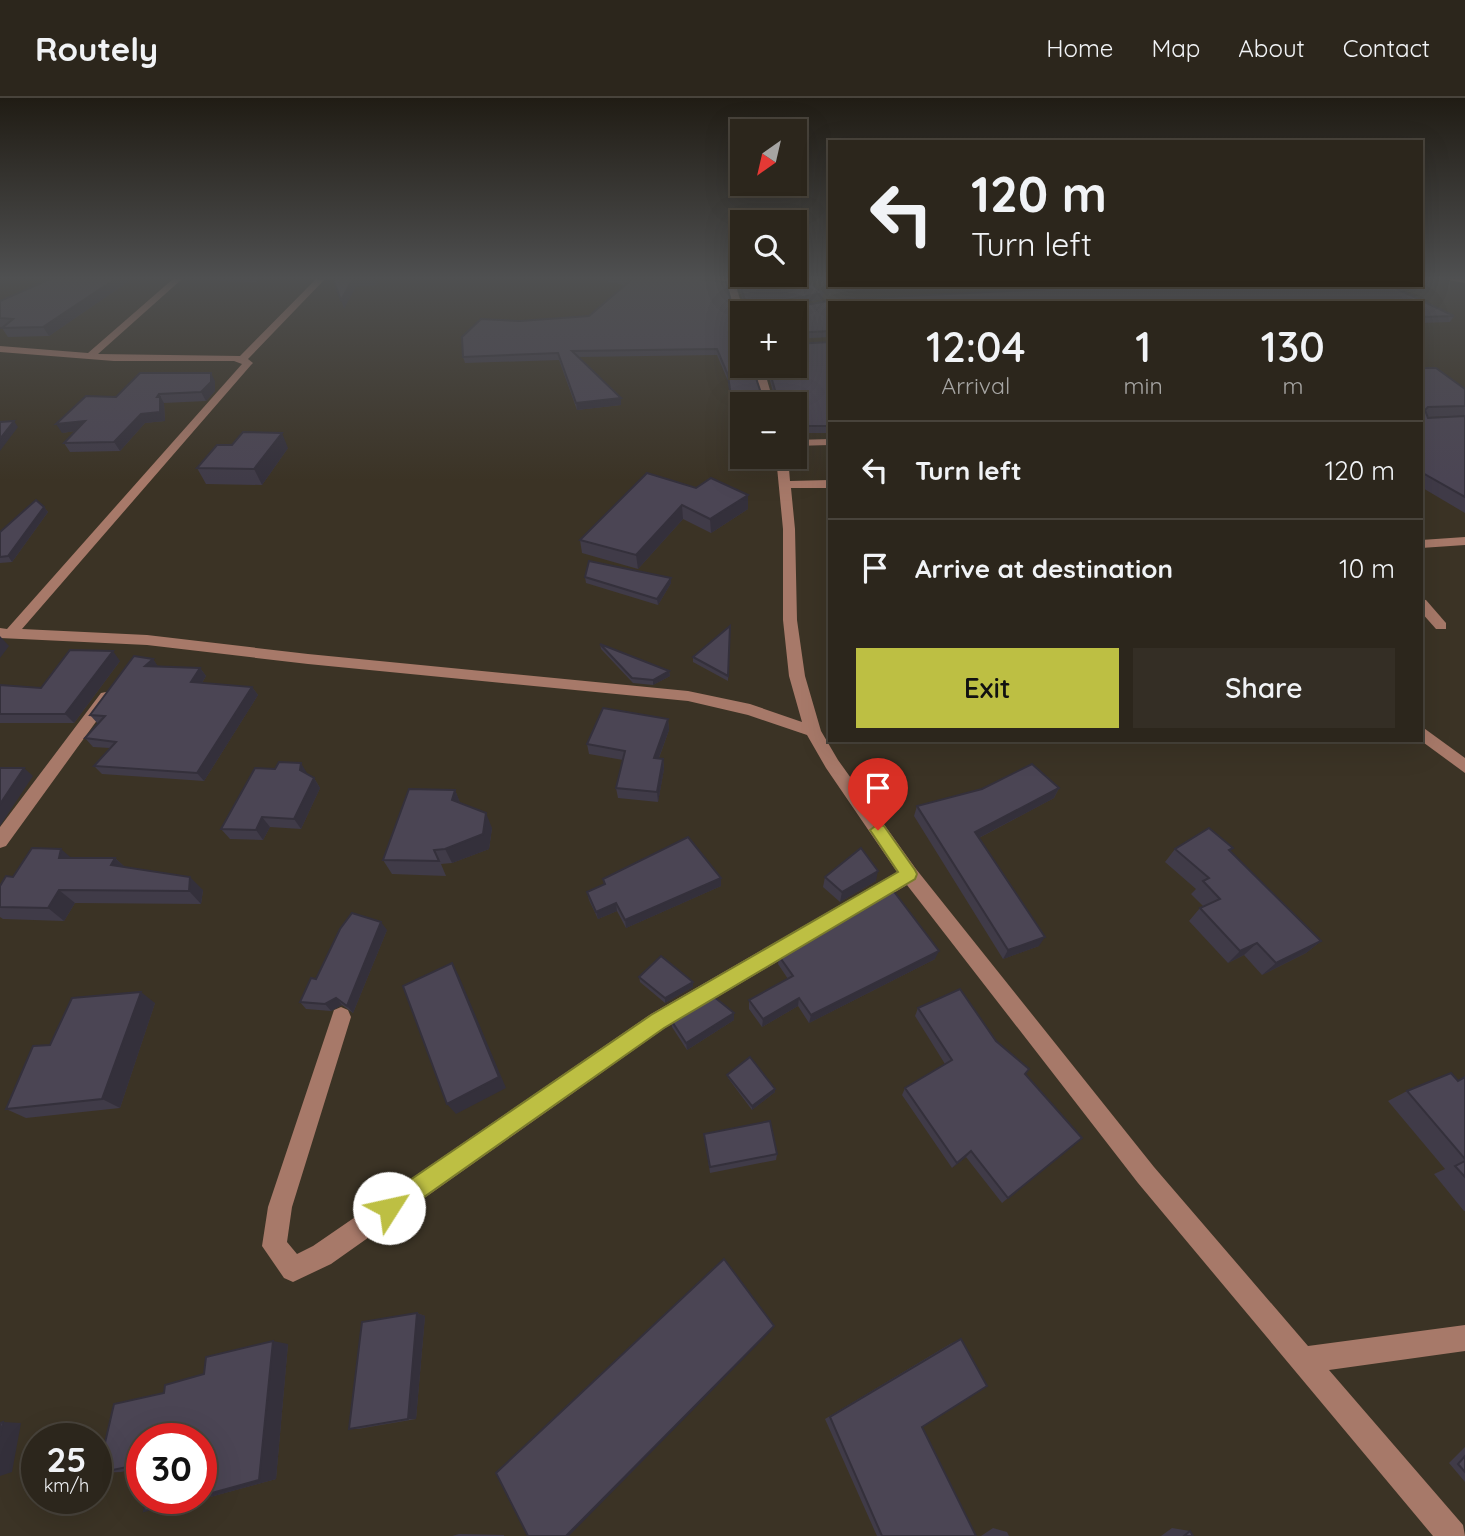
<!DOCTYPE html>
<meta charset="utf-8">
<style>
body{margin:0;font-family:Quicksand,sans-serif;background:#342e25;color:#f1f3f6;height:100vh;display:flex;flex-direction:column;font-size:26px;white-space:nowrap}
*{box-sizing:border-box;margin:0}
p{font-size:23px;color:#a6a5a3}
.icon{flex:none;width:38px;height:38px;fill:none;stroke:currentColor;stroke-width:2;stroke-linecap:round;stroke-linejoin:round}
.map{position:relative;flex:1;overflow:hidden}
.side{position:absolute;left:828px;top:203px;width:595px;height:441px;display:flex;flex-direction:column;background:#2c261c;border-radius:0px;box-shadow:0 7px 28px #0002,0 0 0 2px #48433b}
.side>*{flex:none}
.hud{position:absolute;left:828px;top:42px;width:595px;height:147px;border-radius:0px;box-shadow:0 7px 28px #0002,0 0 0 2px #48433b;background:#2c261c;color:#f1f3f6;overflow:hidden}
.needle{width:46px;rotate:214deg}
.fabs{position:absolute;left:730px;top:21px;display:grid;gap:14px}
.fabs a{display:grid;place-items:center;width:77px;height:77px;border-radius:0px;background:#2c261c;box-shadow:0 7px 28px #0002,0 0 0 2px #48433b;font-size:35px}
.speed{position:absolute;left:21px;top:1325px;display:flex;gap:14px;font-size:35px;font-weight:700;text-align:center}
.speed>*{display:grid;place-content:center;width:91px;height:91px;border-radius:50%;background:#2c261c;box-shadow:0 7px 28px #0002,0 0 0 2px #48433b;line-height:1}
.speed small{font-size:18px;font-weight:400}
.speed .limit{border:10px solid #d22;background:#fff;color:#111}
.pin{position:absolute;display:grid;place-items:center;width:60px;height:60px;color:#fff;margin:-72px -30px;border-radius:50% 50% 50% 0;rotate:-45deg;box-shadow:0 0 7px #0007}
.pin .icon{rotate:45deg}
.me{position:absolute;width:77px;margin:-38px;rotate:55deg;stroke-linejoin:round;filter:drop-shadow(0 0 5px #0008)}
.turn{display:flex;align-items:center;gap:24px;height:147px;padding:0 28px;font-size:32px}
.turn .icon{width:91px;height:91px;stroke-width:2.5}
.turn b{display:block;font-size:49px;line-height:60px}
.eta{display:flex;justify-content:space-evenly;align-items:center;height:119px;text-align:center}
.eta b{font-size:42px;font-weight:600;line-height:49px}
.cta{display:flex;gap:14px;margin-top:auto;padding:14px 28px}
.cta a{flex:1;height:80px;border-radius:0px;background:#bdbf43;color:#111;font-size:28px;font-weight:600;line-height:80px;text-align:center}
.cta a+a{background:#342e25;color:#f1f3f6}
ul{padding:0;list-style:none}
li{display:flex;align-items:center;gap:21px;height:98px;padding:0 28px;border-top:2px solid #48433b}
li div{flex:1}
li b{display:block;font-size:26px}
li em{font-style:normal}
header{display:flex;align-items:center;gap:42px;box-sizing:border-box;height:98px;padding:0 35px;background:#2c261c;border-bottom:2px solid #48433b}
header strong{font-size:33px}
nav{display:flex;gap:38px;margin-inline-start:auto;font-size:24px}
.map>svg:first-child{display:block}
</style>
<header>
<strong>Routely</strong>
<nav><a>Home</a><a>Map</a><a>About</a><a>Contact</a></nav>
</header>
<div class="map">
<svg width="1465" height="1438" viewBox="0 0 1465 1438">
<rect width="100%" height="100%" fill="#3b3325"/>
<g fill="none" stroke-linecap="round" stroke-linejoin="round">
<g fill="#a77969" fill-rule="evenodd">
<polygon points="173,181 182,181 98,256 240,258 316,181 324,182 248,261 253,265 251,267 22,531 147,537 308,556 688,593 750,606 802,624 789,578 783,522 783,431 776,359 788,359 790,383 830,382 830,390 791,390 795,431 797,522 805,578 821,633 838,662 916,771 1154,1069 1308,1248 1465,1227 1465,1253 1329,1272 1463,1427 1465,1438 1433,1438 1138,1085 907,787 665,930 331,1166 293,1184 284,1180 262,1148 268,1109 334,912 341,909 348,912 351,919 292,1109 287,1144 297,1156 313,1148 651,916 897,774 826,670 807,637 748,617 688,603 308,566 147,547 0,540 0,530 7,531 242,266 234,263 114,263 0,254 0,248 88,255"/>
<polygon points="659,181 734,181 744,215 742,215 742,226 737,223 728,188"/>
<polygon points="1443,181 1465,181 1465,185"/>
<polygon points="753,268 763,268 774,306 764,306"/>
<polygon points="830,341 830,347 794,348 794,342"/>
<polygon points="1465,439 1465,447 1421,450 1421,442"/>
<polygon points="1421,501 1426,502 1446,525 1446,531 1436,531 1421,514"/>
<polygon points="106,594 111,595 114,599 111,603 6,748 0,750 0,729 101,595"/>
<polygon points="1421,628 1465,660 1465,675 1420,642"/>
</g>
</g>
<g fill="#403b48">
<polygon points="132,181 49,238 8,239 2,230 4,229 0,229 0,203"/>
<polygon points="183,181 258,181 256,184 184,182"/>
<polygon points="596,181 697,181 742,268 763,301 774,302 775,301 766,268 794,268 830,244 830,335 794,335 794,306 742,306 742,333 734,332 735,306 731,306 728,283 717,257 579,259 621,300 621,307 577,312 559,262 465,265 463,259 520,223 589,218 625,187"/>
<polygon points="736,181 805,181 823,195 822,201 776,210 784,211 833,202 1128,187 1353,187 1358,190 1363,189 1363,187 1379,187 1382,189 1389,187 1454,218 1450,224 1421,225 1421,205 830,205 830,239 794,241 794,215 745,215 746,212"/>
<polygon points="937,187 1051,187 940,192"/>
<polygon points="1421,270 1465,291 1465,318 1428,319 1428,320 1465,318 1465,415 1421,389"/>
<polygon points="215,283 215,293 206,303 164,305 165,323 145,325 120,353 70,354 64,345 75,333 62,335 116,299"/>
<polygon points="232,347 288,350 262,387 206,386 197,370"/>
<polygon points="696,390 748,397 748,411 711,435 683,421 638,471 582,455 580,442"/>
<polygon points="44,409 48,414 12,464 0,465 0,434"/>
<polygon points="585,479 671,480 671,485 658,507 586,485"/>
<polygon points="730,528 728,583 693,564 693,559"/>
<polygon points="600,546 669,573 670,578 653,587 633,585 601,551"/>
<polygon points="153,561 158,569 200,570 206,578 202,585 252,589 258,597 204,683 102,676 94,668 110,650 93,649 85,640 98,626 90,617"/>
<polygon points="120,563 74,625 0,625 0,587 41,590"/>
<polygon points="668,621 669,632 659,660 663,661 664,671 658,704 618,700 616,690 623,662 589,656 587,646"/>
<polygon points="307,675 307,676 314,680 320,690 301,731 270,729 263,742 230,741 221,731"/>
<polygon points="1059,690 1054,700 979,740 1039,848 1003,861 914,718 917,708"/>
<polygon points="455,692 460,705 492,730 489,751 452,765 441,766 446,778 392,776 383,762"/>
<polygon points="1233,750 1230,753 1321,843 1306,855 1262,877 1244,857 1228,865 1189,823 1200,810 1203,808 1191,796 1196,791 1165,764 1175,751"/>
<polygon points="71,760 115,760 125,769 203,792 201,806 75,805 64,823 3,821 0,819 0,788 13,779"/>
<polygon points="825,779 876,783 840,804 823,789"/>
<polygon points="721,780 721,788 626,830 617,813 598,821 589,802 587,794 604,786 603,781"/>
<polygon points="387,832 353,915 342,907 331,913 306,911 300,904 316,881"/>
<polygon points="779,858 935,861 809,925 798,908 762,929 749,911 749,902 788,881 778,866"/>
<polygon points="639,879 693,889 665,905 640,884"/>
<polygon points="155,905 120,1010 26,1020 6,1011 50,947"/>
<polygon points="918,910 996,943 1082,1040 1002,1105 966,1059 952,1070 902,997 905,990 945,966 915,918"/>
<polygon points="671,922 734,922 687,952 672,929"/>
<polygon points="727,977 775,991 775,994 752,1012 728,980"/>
<polygon points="1465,979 1465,1113 1464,1113 1434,1076 1445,1071 1388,1003 1407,993 1458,983"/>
<polygon points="705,1043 777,1056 776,1062 710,1075"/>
<polygon points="417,1215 425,1218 416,1321 358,1331 349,1331"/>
<polygon points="961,1241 922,1329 976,1438 877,1438 825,1321 950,1246"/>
<polygon points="288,1246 276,1381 166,1411 144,1413 201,1400 142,1340 142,1369 121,1374 98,1375 164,1295 204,1276"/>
<polygon points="1465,1349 1465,1384 1449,1365"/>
<polygon points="993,1430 1007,1434 1009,1438 981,1438"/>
<polygon points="1172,1430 1190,1433 1193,1438 1161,1438"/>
<polygon points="459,1436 504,1437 504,1438 452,1438"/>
</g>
<g fill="#34303b">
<polygon points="115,181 132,181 49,238 43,229"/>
<polygon points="353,181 375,181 377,187 356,189 344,211 341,202"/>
<polygon points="823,195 822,201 765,212 764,209 766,206"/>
<polygon points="211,275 215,283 215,293 206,303 201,294"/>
<polygon points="159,296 164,305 165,323 145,325 120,353 114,344"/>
<polygon points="621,300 621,307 577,312 576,305"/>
<polygon points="14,323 18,329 0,353 0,341"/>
<polygon points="85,323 90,331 62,335 56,326"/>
<polygon points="282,335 288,350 262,387 254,371"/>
<polygon points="748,397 748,411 711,435 710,421"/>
<polygon points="682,407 683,421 638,471 636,457"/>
<polygon points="44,409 48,414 12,464 8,458"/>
<polygon points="671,480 671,485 658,507 657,501"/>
<polygon points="0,538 9,548 0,560"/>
<polygon points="113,553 120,563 74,625 65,616"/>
<polygon points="153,561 159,570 145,568"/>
<polygon points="200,570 206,578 197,593 191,584"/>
<polygon points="669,573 670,578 653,587 653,582"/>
<polygon points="252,589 258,597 204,683 197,675"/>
<polygon points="668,621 669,632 655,670 654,660"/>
<polygon points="663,661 664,671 658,704 657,694"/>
<polygon points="301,665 307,675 307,682 300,672"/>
<polygon points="24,670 33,678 0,728 0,706"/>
<polygon points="314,680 320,690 301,731 294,721"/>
<polygon points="1059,690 1054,700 971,744 975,734"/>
<polygon points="455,692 461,707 452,702"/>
<polygon points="486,715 492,730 489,751 452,765 445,751"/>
<polygon points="262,719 270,729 263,742 256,732"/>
<polygon points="61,751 76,764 59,760"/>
<polygon points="115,760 129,773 111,767"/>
<polygon points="878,773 876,783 840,804 842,794"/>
<polygon points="190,779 203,792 201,806 189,793"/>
<polygon points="721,780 721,788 626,830 625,822"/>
<polygon points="59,792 75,805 64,823 48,810"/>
<polygon points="616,805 617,813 598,821 596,814"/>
<polygon points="381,824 387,832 353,915 347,908"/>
<polygon points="1045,839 1039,848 1003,861 1008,852"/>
<polygon points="1321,843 1306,855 1262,877 1276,865"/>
<polygon points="1257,845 1244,857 1228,865 1240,853"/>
<polygon points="939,853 935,861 809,925 811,917"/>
<polygon points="452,865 459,878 506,990 456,1016 447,1006"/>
<polygon points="693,884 693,889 665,905 665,900"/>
<polygon points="141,894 155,905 120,1010 102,1001"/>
<polygon points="336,900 342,907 331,913 325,906"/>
<polygon points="799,900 798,908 762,929 763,921"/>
<polygon points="734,915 734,922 687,952 686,945"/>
<polygon points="775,991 775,994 752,1012 752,1008"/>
<polygon points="971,1053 966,1059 952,1070 957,1065"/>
<polygon points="417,1215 425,1218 416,1321 408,1321"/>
<polygon points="774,1228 772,1232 569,1438 566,1438"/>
<polygon points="273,1243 288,1246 276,1381 166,1411 144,1413 193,1400 201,1400 201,1398"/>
<polygon points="3,1324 21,1325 12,1374 0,1378 0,1338"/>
</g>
<g fill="#4b4554" stroke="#34303b" stroke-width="2">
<polygon points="50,181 115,181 43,229 2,230 13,221 0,220 0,203"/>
<polygon points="333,181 353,181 341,202"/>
<polygon points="627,181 697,181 726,184 734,217 742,221 742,268 752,268 763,301 774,302 777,299 768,268 794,268 794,246 830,244 830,328 794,328 794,306 742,306 742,326 734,325 735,299 731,299 728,277 717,251 572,253 621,300 576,305 558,255 463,259 462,239 481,221 520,223 589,218 631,182"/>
<polygon points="738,181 805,181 823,195 766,206 764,209 784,211 833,202 1128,187 1353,187 1358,190 1369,187 1379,187 1382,189 1389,187 1454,218 1421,219 1421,205 830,205 830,233 794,235 794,215 745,215 747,208"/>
<polygon points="1421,270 1436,270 1465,291 1465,308 1428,309 1425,312 1428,320 1465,318 1465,399 1421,374"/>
<polygon points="140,275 211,275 211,284 201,294 159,296 157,299 160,299 160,314 141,316 114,344 64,345 85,323 56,326 86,298 116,299"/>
<polygon points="14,323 0,341 0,324"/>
<polygon points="243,334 282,335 254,371 197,370 217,347 232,347"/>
<polygon points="647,375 696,390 711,380 748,397 710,421 682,407 636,457 580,442"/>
<polygon points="36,402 44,409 8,458 0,459 0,434"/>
<polygon points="589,463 671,480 657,501 585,479"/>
<polygon points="730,528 728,578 693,559"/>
<polygon points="600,546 669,573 653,582 632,580"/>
<polygon points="70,552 113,553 65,616 0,616 0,587 41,590"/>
<polygon points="134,558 153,561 145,568 200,570 191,584 252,589 197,675 94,668 116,644 85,640 105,618 90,617"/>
<polygon points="603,610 668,621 654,660 663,661 657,694 616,690 625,653 587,646"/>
<polygon points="279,664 301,665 300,672 314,680 294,721 262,719 256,732 221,731 255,670 275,671"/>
<polygon points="1032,666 1059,690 975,734 1045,839 1008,852 917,708 982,691"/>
<polygon points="0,670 24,670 0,706"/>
<polygon points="409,691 455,692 452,702 486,715 483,736 445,751 434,752 439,763 383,762"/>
<polygon points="1209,730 1233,750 1229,752 1321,843 1276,865 1257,845 1240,853 1200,810 1220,801 1203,783 1209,780 1175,751"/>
<polygon points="688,739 721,780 625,822 616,805 596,814 587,794 605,786 603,781"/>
<polygon points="32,750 61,751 59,760 115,760 111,767 190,779 189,793 59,792 48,810 0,809 0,788 6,778 13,779"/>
<polygon points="861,750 878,773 842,794 825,779"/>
<polygon points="892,791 939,853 811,917 799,900 763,921 749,902 793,878 779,858"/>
<polygon points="352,815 381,824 347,908 336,900 325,906 300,904 311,880 316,881 340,831"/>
<polygon points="661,858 693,884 665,900 639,879"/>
<polygon points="452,865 499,979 447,1006 403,888"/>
<polygon points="960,891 996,943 1029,971 1025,976 1082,1040 1008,1100 971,1053 957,1065 905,990 952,962 918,910"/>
<polygon points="141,894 102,1001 6,1011 33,948 50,947 72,900"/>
<polygon points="713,898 734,915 686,945 671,922"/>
<polygon points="750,959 775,991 752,1008 727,977"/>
<polygon points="1451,975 1458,983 1465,979 1465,1061 1407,993"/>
<polygon points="770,1023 777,1056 710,1069 704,1036"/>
<polygon points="1465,1063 1465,1079 1455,1068"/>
<polygon points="724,1161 774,1228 566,1438 528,1438 496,1375"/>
<polygon points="417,1215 408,1321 349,1331 362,1224"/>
<polygon points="961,1241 987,1288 922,1329 976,1438 882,1438 830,1319"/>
<polygon points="273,1243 259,1382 201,1398 201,1340 142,1340 142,1366 98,1375 114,1306 164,1295 165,1287 204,1276 206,1259"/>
<polygon points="3,1324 0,1338 0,1325"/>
<polygon points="1465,1358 1465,1374 1458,1366"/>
<polygon points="147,1400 193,1400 144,1413"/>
<polygon points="1190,1433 1193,1438 1184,1438"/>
</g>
<linearGradient id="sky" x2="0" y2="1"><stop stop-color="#201c14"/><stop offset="0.47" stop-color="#4f5051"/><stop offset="1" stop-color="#4f5051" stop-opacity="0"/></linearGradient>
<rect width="1465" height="383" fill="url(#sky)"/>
<polygon fill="#bdbf43" stroke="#7b7c2c" stroke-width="2" points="878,726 884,728 915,772 917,776 915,781 664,930 397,1118 389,1121 381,1118 378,1110 381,1102 651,917 898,774 870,732"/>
</svg>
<div class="fabs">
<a><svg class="needle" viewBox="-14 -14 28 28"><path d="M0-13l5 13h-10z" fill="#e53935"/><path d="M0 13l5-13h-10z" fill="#a6a5a3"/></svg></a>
<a><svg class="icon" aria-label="search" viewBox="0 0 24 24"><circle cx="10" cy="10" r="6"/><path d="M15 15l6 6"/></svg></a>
<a>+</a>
<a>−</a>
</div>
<div class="speed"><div>25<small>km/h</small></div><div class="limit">30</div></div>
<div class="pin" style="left:878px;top:732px;background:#d93025"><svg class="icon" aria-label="arrive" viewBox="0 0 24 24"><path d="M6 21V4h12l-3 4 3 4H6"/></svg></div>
<svg class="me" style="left:389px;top:1110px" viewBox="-20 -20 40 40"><circle r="19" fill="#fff"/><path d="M0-13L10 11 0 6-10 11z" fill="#bdbf43"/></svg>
<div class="hud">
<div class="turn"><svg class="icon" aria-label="left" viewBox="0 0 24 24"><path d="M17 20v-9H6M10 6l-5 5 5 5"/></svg><div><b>120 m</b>Turn left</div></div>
</div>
<section class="side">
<div class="eta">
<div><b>12:04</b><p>Arrival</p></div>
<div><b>1</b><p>min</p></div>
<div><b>130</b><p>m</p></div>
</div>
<ul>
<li><svg class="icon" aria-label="left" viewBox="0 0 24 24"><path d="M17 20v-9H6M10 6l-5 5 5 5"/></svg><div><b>Turn left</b></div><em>120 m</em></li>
<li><svg class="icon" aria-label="arrive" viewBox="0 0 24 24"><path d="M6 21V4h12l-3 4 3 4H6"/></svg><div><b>Arrive at destination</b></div><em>10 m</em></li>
</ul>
<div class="cta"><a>Exit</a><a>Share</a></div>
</section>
</div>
